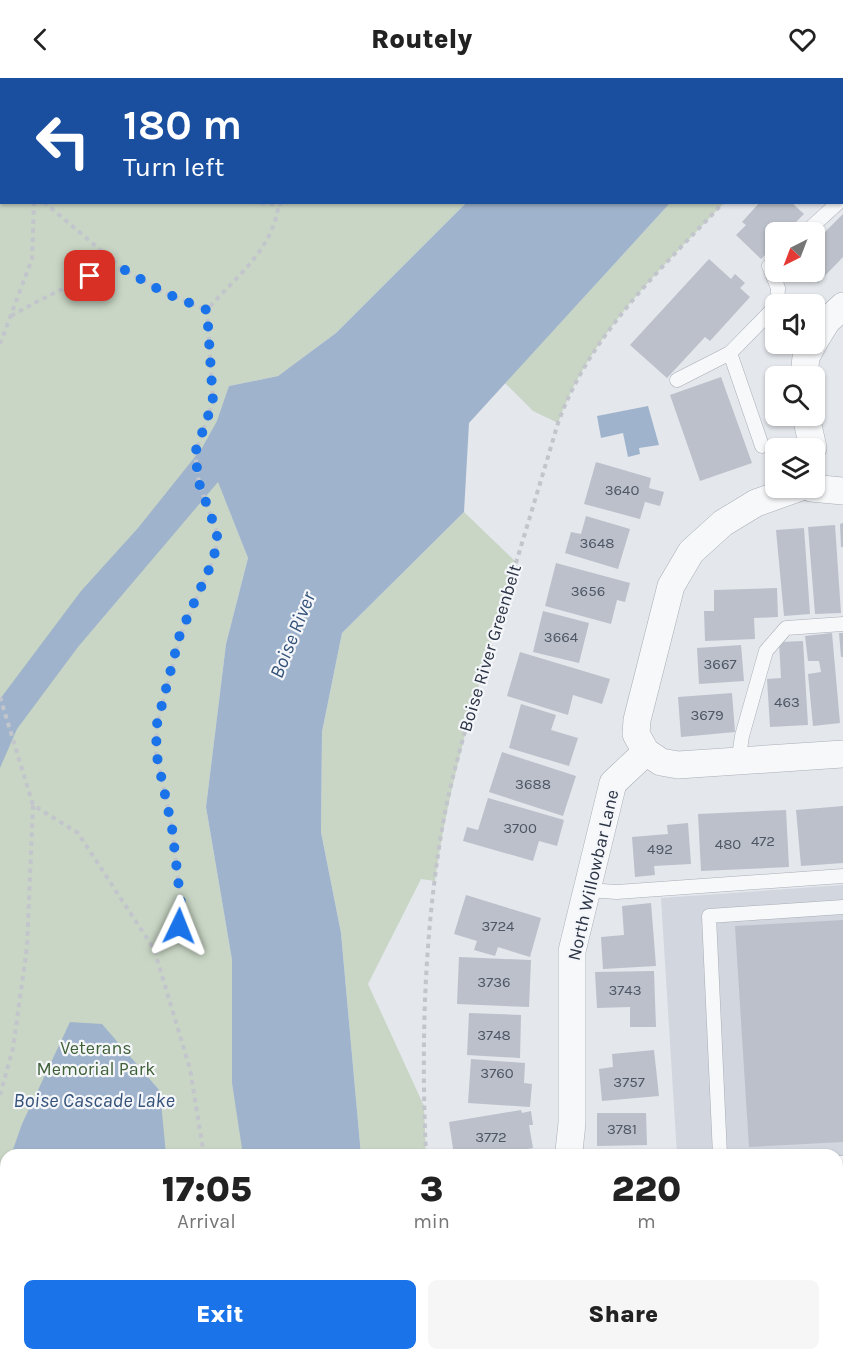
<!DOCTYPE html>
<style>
body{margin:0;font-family:Karla,sans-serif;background:#f6f6f6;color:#222;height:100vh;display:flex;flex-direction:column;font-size:22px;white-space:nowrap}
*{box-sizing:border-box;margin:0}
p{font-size:20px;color:#767676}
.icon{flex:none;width:33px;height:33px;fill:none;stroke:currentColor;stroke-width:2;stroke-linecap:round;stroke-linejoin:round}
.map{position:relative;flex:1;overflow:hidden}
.sheet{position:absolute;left:0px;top:1071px;width:843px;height:212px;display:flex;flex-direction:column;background:#fff;border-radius:18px 18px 0 0;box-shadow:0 2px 4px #0004}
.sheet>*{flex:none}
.hud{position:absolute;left:0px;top:0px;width:843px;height:126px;box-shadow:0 2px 4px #0004;background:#1a4fa0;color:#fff;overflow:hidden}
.needle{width:39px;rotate:222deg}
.tools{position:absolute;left:765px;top:144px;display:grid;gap:12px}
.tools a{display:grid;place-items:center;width:60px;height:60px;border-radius:9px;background:#fff;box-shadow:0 2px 4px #0004;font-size:30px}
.pin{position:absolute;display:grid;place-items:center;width:51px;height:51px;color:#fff;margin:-26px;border-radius:12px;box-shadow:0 3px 9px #0006}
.me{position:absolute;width:66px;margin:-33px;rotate:2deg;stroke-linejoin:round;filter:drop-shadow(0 0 4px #0008)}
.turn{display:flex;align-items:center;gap:21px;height:126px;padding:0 24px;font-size:27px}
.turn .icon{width:78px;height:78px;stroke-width:2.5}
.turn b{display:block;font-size:42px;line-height:51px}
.eta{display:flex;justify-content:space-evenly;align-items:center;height:102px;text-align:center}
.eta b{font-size:36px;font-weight:800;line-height:42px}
.primary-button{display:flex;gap:12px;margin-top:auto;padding:12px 24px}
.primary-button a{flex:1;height:69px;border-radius:9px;background:#1a73e8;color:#fff;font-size:24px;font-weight:800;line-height:69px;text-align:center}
.primary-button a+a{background:#f6f6f6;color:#222}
header{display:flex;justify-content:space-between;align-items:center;height:78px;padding:0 24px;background:#fff;font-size:27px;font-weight:800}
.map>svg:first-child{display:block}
</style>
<header><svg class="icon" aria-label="back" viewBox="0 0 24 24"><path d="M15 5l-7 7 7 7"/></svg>Routely<svg class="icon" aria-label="heart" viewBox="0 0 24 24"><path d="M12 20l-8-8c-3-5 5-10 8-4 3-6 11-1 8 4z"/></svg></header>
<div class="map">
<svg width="843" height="1282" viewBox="0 0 843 1282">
<rect width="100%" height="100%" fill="#e4e7ec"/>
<polygon fill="#d2d6de" points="843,807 843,1282 689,1282 689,1276 837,1276 837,1077 677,1077 661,820"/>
<g fill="#c9d6c5">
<polygon points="0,0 595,0 2,2 2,124 466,125 336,255 278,298 229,308 218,403 248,480 226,566 206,729 232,882 232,1005 245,1077 6,1077 6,1276 281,1276 282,1282 0,1282"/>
<path d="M670,125H724C660,192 590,256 558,345L533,333L505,305Z"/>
<path d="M464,434L516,484C484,590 450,693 435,803L421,801L368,906L424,1028L426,1077H361L341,855L321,754L322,654L342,555Z"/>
<polygon points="390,1277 501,1277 504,1282 392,1282"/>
</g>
<g fill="#9fb4cc">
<polygon points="595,0 784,0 593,1"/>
<polygon points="467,124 670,125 469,345 464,434 342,555 322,654 321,754 341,855 361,1077 243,1077 232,1005 232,882 206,729 226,566 248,480 218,404 78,569 17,651 0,690 0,621 81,513 138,450 202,370 217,343 229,308 278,298 336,255"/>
<polygon points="648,328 659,367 639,370 640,376 628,379 623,355 601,360 597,338"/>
<polygon points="70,944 102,946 160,1013 166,1077 11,1077 22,1046"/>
<polygon points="6,1091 6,1276 148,1277 147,1282 0,1282 0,1109"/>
<polygon points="276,1277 390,1277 392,1282 277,1282"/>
</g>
<g fill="#bbc0ca">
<polygon points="760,124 791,124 804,136 786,154 776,154 776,166 761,181 736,157 746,147 742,144"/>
<polygon points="843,136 843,179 818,205 806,194 814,194 814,165"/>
<polygon points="709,181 731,201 735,196 745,205 740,210 750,219 710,263 705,259 667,300 630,267"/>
<polygon points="721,299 752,385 700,403 670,317"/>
<polygon points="596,384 651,400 649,410 664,414 660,428 645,424 640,441 584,426"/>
<polygon points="586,438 630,451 618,491 565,475 571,454 581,456"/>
<polygon points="843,445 843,469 841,469 840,446"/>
<polygon points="835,447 841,535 815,536 808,449"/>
<polygon points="804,450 810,536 784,538 776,452"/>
<polygon points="556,485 630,505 625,524 617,522 611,546 545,528"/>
<polygon points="777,510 778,539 754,540 755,561 705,563 704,533 714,533 714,512"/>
<polygon points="543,533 589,545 579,585 533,574"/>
<polygon points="832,555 840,645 813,648 808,596 821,594 819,583 808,583 805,558"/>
<polygon points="839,555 843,555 843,579 841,579"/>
<polygon points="803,563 808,647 770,649 767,601 781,600 779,564"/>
<polygon points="741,567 744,603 699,606 697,570"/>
<polygon points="520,574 610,601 602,626 573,617 568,637 507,618"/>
<polygon points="732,615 735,654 681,659 678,619"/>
<polygon points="521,626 556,637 551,652 578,660 569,688 509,670"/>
<polygon points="502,674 576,698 563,738 489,714"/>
<polygon points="488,720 564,742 557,768 539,763 533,783 463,763 467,749 478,752"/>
<polygon points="843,728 843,785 801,788 796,732"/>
<polygon points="786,732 789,789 701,793 698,736"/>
<polygon points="688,745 691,786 654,788 655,797 635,799 632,759 668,756 667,747"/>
<polygon points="466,817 541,840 530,879 498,869 495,878 474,872 477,863 454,856"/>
<polygon points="651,825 656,888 603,891 601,859 624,857 622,828"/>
<polygon points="843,842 843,1064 749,1069 735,848"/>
<polygon points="459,879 531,882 529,929 457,926"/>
<polygon points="654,893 656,949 630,949 630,929 597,930 595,894"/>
<polygon points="469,935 521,937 520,980 467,977"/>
<polygon points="654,972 659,1018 602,1023 599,991 613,989 612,976"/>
<polygon points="471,981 525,985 524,1005 532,1006 530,1029 468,1025"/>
<polygon points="521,1032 522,1035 531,1033 533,1047 529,1047 533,1070 490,1077 454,1077 449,1044"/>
<polygon points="597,1035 646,1035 647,1067 597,1068"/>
<polygon points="577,1276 618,1276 619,1282 562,1282"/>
</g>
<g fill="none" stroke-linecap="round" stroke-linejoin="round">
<defs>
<g id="service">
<polyline points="202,0 203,2"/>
<polyline points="806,154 839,124"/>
<polyline points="776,183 769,188 778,210 777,226"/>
<polyline points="730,275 762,368"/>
<polyline points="677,302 730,275 776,228"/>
<polyline points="738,685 742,658 766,573 786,550 843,546"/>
<polyline points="586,812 617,814 843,798"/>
<polyline points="720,1077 709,838 843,829"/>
<polyline points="837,1085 843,1085"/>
<polyline points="837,1170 843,1170"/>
<polyline points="837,1270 843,1269"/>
<polyline points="735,1282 736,1276"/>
</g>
<g id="minor">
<polyline points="814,264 827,243 843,228"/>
<polyline points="804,298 806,279 813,266"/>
<polyline points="806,338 813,370"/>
<polyline points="811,410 843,413"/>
<polyline points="646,674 636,656 637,642 671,508 691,474 723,445 756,425 798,410"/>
<polyline points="646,674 661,684 678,687 843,676"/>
<polyline points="571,1077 569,1073 572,1045 572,873 613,705 646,674"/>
</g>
</defs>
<use href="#service" stroke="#a9aeb7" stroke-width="15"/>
<use href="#minor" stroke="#a9aeb7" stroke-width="28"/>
<g stroke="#c2c5cb" stroke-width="4" stroke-dasharray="4.5 4.5" stroke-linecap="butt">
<polyline points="45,2 46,0"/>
<polyline points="392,2 394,0"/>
<polyline points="842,12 843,10"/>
<polyline points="44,124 123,191 165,215 207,232"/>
<polyline points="252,124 279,127 283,124"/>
<path d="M11,238C48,217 81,200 123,191"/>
<polyline points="0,266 32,181 34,124"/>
<polyline points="0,619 33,727"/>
<path d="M154,871L170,862L179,848L181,827L172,750L156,674L157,646L181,556L211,487L218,464L216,452L199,405L195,376L213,324L207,232C236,198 273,173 279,124"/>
<polyline points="0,1017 13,970 27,869 33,727 78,755 154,871 190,991 204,1077"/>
<path d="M426,1077C421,968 424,859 442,751C452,693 470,636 487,580C511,501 535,423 558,345C590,256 660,192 724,124"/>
<polyline points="239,1276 240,1282"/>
<polyline points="501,1276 504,1282"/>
</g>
<use href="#service" stroke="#f7f8fa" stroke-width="14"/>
<use href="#minor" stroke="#f7f8fa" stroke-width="27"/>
</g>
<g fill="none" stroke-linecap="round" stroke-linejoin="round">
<polyline stroke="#1a73e8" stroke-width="10" stroke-dasharray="0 18" points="90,198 123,191 165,215 207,232 213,324 195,375 199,405 216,452 218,464 211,487 180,556 157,646 156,674 172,750 181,827 179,848"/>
</g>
<g text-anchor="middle" stroke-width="4.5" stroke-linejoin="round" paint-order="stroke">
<g font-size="15" fill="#4f5766">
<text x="622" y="417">3640</text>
<text x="597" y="470">3648</text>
<text x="588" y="518">3656</text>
<text x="561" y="564">3664</text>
<text x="720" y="591">3667</text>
<text x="787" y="629">463</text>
<text x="707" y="642">3679</text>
<text x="533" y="711">3688</text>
<text x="520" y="755">3700</text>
<text x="763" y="768">472</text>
<text x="728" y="771">480</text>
<text x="660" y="776">492</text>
<text x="498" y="853">3724</text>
<text x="494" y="909">3736</text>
<text x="625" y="917">3743</text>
<text x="494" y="962">3748</text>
<text x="497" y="1000">3760</text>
<text x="629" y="1009">3757</text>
<text x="622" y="1056">3781</text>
<text x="491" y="1064">3772</text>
</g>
<g font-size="18" fill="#2b3445" stroke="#f4f6f9">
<text transform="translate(490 570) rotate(-73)" y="6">Boise River Greenbelt</text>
<text transform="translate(593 797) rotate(-77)" y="6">North Willowbar Lane</text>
</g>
<g font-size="18" fill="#3f6138" stroke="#f4f6f9">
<text x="96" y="976">Veterans<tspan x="96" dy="21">Memorial Park</tspan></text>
</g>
<g font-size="20" font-style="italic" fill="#34527a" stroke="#f4f6f9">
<text transform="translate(292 557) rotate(-68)" y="7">Boise River</text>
<text x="94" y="1029">Boise Cascade Lake</text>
</g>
</g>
</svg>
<div class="tools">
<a><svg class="needle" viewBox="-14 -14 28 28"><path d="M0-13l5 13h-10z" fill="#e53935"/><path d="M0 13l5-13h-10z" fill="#767676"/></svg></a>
<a><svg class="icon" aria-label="sound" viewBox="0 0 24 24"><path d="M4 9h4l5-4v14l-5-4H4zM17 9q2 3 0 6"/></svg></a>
<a><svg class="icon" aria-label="search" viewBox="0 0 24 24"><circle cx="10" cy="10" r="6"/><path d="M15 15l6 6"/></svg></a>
<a><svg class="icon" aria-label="layers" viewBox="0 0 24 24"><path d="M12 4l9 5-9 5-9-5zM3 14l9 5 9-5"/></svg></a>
</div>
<div class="pin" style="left:90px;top:198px;background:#d93025"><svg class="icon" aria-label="arrive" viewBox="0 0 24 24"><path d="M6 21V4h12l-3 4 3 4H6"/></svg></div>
<svg class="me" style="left:179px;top:848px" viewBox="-20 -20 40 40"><path d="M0-17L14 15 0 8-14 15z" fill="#1a73e8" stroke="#fff" stroke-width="4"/></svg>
<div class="hud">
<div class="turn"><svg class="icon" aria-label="left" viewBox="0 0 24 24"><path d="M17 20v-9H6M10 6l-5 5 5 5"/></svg><div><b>180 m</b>Turn left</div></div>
</div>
<section class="sheet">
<div class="eta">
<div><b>17:05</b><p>Arrival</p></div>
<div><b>3</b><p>min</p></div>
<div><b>220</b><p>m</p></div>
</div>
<div class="primary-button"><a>Exit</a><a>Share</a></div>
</section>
</div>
